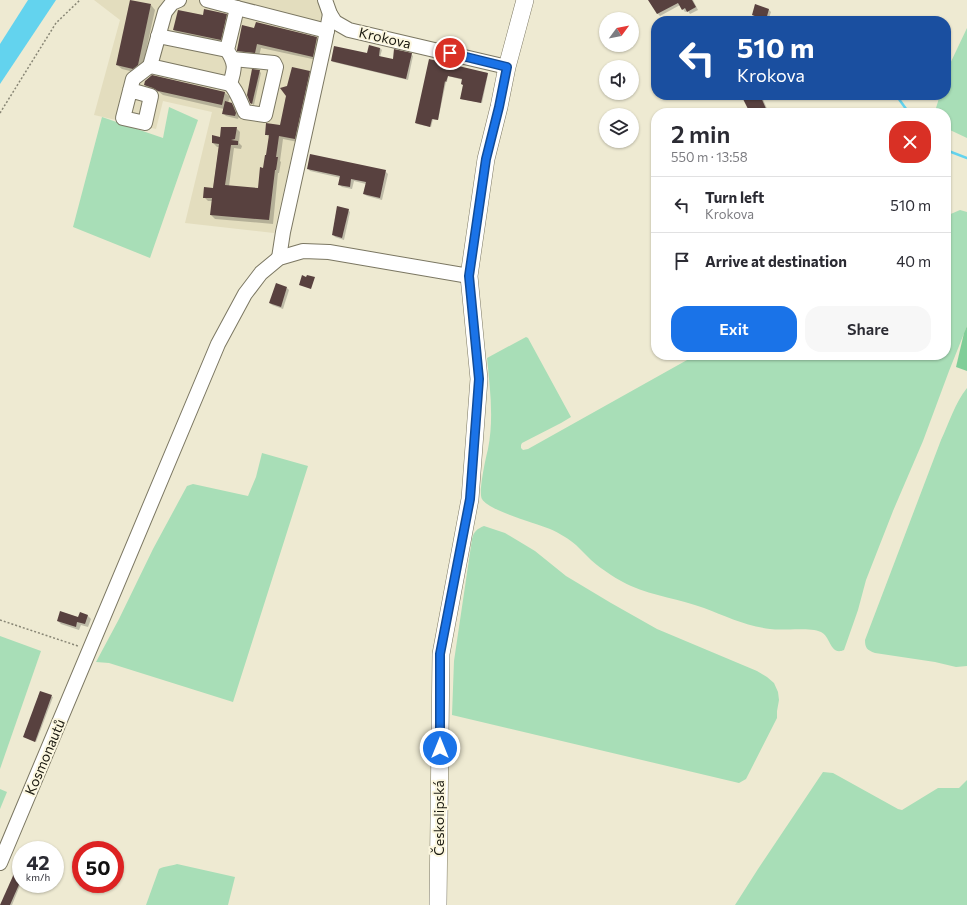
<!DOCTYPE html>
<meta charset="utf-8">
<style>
body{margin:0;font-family:Commissioner,sans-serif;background:#f7f7f7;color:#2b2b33;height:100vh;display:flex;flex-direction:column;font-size:15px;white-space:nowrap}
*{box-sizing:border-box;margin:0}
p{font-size:13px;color:#7c7c81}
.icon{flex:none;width:22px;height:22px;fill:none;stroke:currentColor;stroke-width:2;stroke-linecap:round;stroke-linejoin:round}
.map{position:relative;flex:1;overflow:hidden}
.details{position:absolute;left:651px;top:108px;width:300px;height:252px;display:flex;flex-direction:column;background:#fff;border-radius:16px;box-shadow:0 1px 3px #0004}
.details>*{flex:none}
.guide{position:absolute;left:651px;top:16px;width:300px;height:84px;border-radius:16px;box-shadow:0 1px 3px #0004;background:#1a4fa0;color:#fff;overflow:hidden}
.needle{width:26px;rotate:58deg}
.tools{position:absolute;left:599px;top:12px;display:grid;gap:8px}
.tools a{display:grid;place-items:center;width:40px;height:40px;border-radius:50%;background:#fff;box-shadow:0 1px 3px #0004;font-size:20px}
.speed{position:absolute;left:12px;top:841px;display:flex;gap:8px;font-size:20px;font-weight:700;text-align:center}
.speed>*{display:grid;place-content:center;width:52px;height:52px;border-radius:50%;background:#fff;box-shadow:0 1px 3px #0004;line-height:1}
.speed small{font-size:10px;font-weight:400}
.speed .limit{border:6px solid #d22;background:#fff;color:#111}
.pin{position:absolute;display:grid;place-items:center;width:34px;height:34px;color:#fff;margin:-17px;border:2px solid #fff;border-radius:50%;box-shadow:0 1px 4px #0007}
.me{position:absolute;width:44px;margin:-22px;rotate:0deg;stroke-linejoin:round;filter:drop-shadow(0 0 3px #0008)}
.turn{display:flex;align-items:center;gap:14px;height:84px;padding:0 20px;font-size:18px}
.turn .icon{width:52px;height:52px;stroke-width:2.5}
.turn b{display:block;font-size:28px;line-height:34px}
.round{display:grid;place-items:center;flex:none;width:42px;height:42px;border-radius:16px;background:#f7f7f7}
.overview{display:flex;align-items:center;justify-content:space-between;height:68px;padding:0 20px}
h1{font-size:24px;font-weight:600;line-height:30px}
.cta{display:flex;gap:8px;margin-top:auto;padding:8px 20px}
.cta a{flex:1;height:46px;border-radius:16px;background:#1a73e8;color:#fff;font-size:16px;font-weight:600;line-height:46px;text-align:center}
.cta a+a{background:#f7f7f7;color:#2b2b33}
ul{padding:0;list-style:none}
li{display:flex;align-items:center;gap:12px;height:56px;padding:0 20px;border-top:1px solid #e1e1e2}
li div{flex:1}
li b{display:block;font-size:15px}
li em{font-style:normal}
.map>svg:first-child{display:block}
</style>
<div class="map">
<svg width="967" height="905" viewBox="0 0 967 905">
<rect width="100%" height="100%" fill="#eeead2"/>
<polygon fill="#e3ddbe" points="94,0 319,0 325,10 274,233 185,223 212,112 163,101 156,129 94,115 120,20"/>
<g fill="#a8deb7">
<polygon points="967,28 967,138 950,130 946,127 946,113 937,113 936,108 940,95 946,95 946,75 948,68"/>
<polygon points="169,107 198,120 150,258 73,227 102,117 163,138"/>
<path d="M960,210L967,212V326L949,371L923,441L893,511L866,580L858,610L844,650C830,656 831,637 821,632C809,627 783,631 770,629C746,626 725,616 704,608C680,599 654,596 631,586C619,581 601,569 591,560C586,555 581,550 576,545C569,539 559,533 550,529C536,523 489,511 482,499C478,493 486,457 488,449C494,419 490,388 487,358L526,337L528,338L571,417L561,423L522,443L521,445V448L523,450L528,449L696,355H946V216Z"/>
<path d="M967,388V666L956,667L935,662L875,653C867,650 865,648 865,640L941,440C949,423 955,403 967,388Z"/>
<polygon points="262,453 308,466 233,702 109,663 96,662 119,619 153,549 187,486 193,484 248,496 256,477"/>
<path d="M484,526L505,533L535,551L566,576L611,603L657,629L757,671L767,677L774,683L778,692L779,700L777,711V718L746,779L739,783L452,715L454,661L472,539C474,531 477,529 484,526Z"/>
<polygon points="0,636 41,651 0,769"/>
<polygon points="823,772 833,773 898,809 902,810 938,788 959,788 967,780 967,905 735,905 758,869"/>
<polygon points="0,789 7,792 0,809"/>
<path d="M177,864L235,877L228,905H146L159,869C164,866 171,866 177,864Z"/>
</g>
<polygon fill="#80ce98" points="967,326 967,371 956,367 964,333"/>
<polygon fill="#63d3ee" points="28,0 56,0 0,84 0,44"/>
<g fill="#0003">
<polygon points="650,0 693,0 698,10 690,14 688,11 685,12 680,5 660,16 658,14"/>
<polygon points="151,5 155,10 142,69 138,73 122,69 117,65"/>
<polygon points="756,6 769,10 771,12 768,21 755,17 753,15"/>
<polygon points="226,15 231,20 225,44 179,35 174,30 203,17"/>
<polygon points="255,29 317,38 321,42 317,60 261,48 259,56 243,55 238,50"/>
<polygon points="380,48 382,50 380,57 393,60 411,54 413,56 408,80 333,62 332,61 368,54"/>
<polygon points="430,61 487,73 488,74 482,103 461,99 463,85 463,80 448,76 447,82 446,82 438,120 433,119 431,127 417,124 416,123"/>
<polygon points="259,71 261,73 254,105 251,103"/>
<polygon points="309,72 313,76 298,142 283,139 280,161 281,162 279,173 278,173 273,224 215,219 211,215 212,201 208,201 204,197 213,189 219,147 217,147 213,143 236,128 240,132 239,143 242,146 241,149 234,148 229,186 259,189 264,169 270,138 266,134 281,126 288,86"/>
<polygon points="152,76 225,93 230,97 228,103 231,104 235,107 239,116 238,119 226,116 223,113 224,109 163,95 159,92 150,90 145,85"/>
<polygon points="743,95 761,95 769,113 751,113"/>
<polygon points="308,168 385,171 388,174 382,200 367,196 364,194 366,184 354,181 352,189 342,187 339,184 341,178 310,171"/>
<polygon points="348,210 350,212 344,240 335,237 333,234"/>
<polygon points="287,288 289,290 283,309 272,305 270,303"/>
<polygon points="87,615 91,619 88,627 81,625 79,630 61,624 58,621 78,618"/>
<polygon points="40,692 53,697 36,742 24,737"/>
<polygon points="21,860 21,883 12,905 1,905"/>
</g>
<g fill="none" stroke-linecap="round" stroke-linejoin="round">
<g stroke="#63d3ee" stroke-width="2.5">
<polyline points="896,95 909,113"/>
<polyline points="946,150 967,158"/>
</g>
</g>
<g fill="#58413f">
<polygon points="130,0 151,4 138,65 133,69 116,65"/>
<polygon points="648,0 692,0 696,7 687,12 685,8 682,10 678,3 657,14"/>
<polygon points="755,4 769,9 766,20 752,15"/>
<polygon points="204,9 227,14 221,40 173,30 178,10 203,15"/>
<polygon points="256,22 317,37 313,57 257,44 255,53 237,51 237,50 242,25 254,28"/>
<polygon points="369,45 380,48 379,56 393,59 394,49 412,53 406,79 331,61 334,46 367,53"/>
<polygon points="429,59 488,73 481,103 460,99 463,85 461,84 462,79 448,76 446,82 445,81 438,120 432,119 430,127 415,123"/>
<polygon points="292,67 310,71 295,139 279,136 276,157 278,157 276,170 275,170 269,220 210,215 212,198 203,198 204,187 213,188 219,144 212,143 212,135 220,137 221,127 237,127 235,139 231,140 238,141 238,145 231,145 225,185 258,188 260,167 263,168 265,155 266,155 269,135 265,135 266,123 280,125 286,96 280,88 287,86"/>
<polygon points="252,69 260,70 252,104 250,103 247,95"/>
<polygon points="152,75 225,92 222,105 158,91 153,88 144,85 145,81"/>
<polygon points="741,95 760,95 767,111 763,113 750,113"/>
<polygon points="225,101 232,103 236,113 235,116 222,114"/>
<polygon points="310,154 386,170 380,198 363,194 366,182 351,179 350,187 338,185 340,176 307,169"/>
<polygon points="337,206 349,209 342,238 332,235"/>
<polygon points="302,275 306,277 307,275 315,277 311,289 299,285"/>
<polygon points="276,283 287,287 281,307 269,303"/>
<polygon points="60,611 78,617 80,612 88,615 85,624 77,622 76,627 57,621"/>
<polygon points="40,691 52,695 35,742 23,737"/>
<polygon points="21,858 21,880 10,905 0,905"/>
</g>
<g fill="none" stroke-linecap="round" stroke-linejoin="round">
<defs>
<g id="minor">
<path d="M179,0L172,3L165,12L150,66L230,84C238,92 240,102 245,112L265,115L276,67L274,63L233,59"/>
<polyline points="207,0 237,8"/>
<polyline points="325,0 330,14 335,22 349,30 507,67"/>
<polyline points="158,36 227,50"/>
<path d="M230,84C235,68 236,64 227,50L237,8L327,31"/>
<polyline points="130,90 151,96 145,123 123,118 133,79 150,66"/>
<polyline points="279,258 283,232 325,41 330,14"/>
<polyline points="0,863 218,344 245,294 261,273 279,258 303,251 329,252 469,276"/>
</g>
<polyline id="major" points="438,905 441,654 470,499 479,379 469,276 486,159 499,107 507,67 525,0"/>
</defs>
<use href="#minor" stroke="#7b7762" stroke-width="16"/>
<use href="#major" stroke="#7b7762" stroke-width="18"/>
<g stroke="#888675" stroke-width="1.5" stroke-dasharray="2 2" stroke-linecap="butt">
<polyline points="0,113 56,23 80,0"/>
<polyline points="0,620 78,646"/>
</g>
<use href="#minor" stroke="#fff" stroke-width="14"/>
<use href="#major" stroke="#fff" stroke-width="17"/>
</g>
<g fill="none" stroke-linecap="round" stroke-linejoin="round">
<defs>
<polyline id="route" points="440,748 440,654 470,499 479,379 469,276 486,159 499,107 507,67 450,53"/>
</defs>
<use href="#route" stroke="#114b97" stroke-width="10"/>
<use href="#route" stroke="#1a73e8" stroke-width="7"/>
</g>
<g text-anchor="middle" stroke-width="4" stroke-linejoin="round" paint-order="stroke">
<g font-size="14" fill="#18170e" stroke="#fcf7df">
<text transform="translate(385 38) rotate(13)" y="5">Krokova</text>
<text transform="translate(45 757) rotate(-67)" y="5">Kosmonautů</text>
<text transform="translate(439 818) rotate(-90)" y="5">Českolipská</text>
</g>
</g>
</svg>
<div class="tools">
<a><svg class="needle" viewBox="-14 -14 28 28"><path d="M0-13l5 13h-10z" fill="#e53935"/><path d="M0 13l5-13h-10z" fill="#7c7c81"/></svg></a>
<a><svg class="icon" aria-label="sound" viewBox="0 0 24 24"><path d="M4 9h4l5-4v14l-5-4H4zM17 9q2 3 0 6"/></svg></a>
<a><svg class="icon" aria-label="layers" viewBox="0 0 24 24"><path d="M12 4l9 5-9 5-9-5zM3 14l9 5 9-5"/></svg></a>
</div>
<div class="speed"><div>42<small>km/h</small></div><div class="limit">50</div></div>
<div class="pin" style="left:450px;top:53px;background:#d93025"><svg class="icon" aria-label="arrive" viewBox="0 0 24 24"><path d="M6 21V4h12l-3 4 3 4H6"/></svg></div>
<svg class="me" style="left:440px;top:748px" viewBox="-20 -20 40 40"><circle r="17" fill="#1a73e8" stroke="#fff" stroke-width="3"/><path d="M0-11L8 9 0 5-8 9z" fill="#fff"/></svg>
<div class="guide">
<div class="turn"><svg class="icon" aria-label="left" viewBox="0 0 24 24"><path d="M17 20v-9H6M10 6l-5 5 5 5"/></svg><div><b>510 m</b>Krokova</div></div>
</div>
<section class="details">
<div class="overview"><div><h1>2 min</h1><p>550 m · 13:58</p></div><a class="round" style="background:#d93025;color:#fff"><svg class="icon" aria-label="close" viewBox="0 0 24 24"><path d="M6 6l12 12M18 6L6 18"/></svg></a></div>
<ul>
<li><svg class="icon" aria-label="left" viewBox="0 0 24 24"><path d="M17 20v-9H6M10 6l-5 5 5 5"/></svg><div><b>Turn left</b><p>Krokova</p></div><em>510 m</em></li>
<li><svg class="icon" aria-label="arrive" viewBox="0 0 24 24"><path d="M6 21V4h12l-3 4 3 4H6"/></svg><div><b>Arrive at destination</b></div><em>40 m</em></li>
</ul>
<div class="cta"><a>Exit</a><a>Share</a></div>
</section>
</div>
